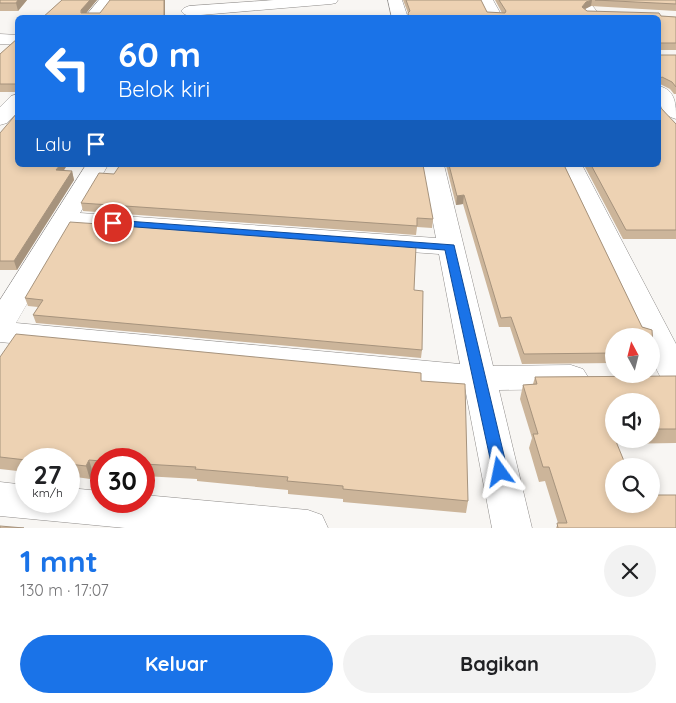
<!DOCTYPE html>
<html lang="id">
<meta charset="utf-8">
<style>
body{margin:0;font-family:Quicksand,sans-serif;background:#f2f2f2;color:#202124;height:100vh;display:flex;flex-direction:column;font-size:19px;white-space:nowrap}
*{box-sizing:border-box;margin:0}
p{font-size:16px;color:#757577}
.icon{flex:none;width:28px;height:28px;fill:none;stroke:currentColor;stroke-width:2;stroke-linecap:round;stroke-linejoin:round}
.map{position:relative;height:528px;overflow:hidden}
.side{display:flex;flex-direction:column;background:#fff;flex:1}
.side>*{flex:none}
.top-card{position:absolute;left:15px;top:15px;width:646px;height:152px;border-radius:8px;box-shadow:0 2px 8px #0003;background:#1a73e8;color:#fff;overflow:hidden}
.needle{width:32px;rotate:353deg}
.buttons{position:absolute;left:605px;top:328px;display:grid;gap:10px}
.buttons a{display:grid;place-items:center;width:55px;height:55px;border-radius:50%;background:#fff;box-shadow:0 2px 8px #0003;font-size:25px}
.speed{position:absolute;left:15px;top:448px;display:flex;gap:10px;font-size:25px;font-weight:700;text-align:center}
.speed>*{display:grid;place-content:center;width:65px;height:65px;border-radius:50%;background:#fff;box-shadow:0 2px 8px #0003;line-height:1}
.speed small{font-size:12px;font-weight:400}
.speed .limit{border:8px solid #d22;background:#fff;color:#111}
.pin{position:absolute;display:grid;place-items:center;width:42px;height:42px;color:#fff;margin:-21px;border:2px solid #fff;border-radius:50%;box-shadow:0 1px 5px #0007}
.me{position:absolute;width:55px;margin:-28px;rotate:348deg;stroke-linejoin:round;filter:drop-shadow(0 0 4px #0008)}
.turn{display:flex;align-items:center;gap:18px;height:105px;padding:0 20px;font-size:22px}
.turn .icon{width:65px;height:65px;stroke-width:2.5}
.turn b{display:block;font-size:35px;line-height:42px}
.then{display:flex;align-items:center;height:48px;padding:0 20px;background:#0003;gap:10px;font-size:19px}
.round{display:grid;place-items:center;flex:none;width:52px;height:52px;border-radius:26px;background:#f2f2f2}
.headline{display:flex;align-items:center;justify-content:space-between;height:85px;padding:0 20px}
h1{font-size:30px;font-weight:700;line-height:38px;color:#1a73e8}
.button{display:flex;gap:10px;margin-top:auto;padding:10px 20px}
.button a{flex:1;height:58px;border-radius:30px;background:#1a73e8;color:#fff;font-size:20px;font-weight:700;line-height:58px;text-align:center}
.button a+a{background:#f2f2f2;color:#202124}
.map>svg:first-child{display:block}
</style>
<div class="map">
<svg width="676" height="528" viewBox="0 0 676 528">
<rect width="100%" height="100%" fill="#f8f6f3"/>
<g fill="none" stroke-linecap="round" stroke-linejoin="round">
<defs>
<g id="minor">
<polygon points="99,0 114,0 100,18 84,18"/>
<polygon points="274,0 338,0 336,3 331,4 189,16 184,14 181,11 184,8 189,6"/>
<polygon points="388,0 402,0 408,18 392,18"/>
<polygon points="479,0 493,0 503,18 488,18"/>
<polygon points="573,0 588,0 602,18 587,18"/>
<polygon points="0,34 18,35 18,45 0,44"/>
<path d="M659,86C676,90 676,105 676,119C660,115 658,100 659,86Z"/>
<polygon points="18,94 18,112 7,123 0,125 0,107 11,96"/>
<path d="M86,165H108L80,213L436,238L422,165H444L493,366L571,365L583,369L588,377L583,385L571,389L499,390L532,528H492L465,388L0,342V300ZM71,228L439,254L460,364L16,323Z"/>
<path d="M560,165H582L676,344V387L664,383C653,364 651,359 651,336H641Z"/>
<polygon points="0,482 26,485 26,501 69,501 69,488 101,491 101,501 144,501 144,495 308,510 322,515 328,528 125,528 0,516"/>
</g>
</defs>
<use href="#minor" stroke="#8f8c8a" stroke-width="1"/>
<use href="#minor" fill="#fff" fill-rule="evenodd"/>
</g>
<g fill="#ccb59a" fill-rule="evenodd">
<polygon points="0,0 27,0 18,11 0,11"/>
<polygon points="62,0 97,0 86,13 165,18 42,18"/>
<polygon points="403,0 481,0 487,12 502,13 495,0 676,0 676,11 591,6 585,9 587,11 676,17 676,50 660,50 660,55 676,55 676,94 674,94 670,89 660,84 659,87 659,18 408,13"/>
<polygon points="18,38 18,92 0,92 0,54"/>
<polygon points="676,124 676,239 623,239 584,165 659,165"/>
<polygon points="0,133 18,165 67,165 63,171 72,171 74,180 17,270 0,270"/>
<polygon points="446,165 564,165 642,327 652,330 653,348 655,353 651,366 651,336 614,336 614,363 522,364 510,327 499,327 463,204 456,205"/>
<polygon points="114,174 433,219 432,228 417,227 416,235 83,211 81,203"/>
<polygon points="414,290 422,350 421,358 36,323 33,315 38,307 28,306 25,298"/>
<polygon points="0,357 421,381 468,501 466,513 343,502 343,499 288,494 288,490 197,481 197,479 144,476 144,459 101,459 101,473 93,473 90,479 69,476 69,459 26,459 26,472 0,469"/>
<path d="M676,376V443L617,444L614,504L676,528H556L558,523L545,481L539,482L529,448L532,438L520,399L523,385L533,384L535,377ZM614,401H651V439H614Z"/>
</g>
<g fill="#a6937d">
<polygon points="18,0 27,0 18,11 16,3"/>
<polygon points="90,0 97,0 83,17 81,10"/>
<rect x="164" y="0" width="1" height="18"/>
<polygon points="592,0 591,6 585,9 582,7 586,2"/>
<polygon points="60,165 67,165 59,179 56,170"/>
<polygon points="72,171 74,180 17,270 14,261"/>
<polygon points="464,195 463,204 456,205 457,196"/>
<polygon points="89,460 93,473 90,479 86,466"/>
</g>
<g fill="#edd2b3" stroke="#a6937d">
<polygon points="0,0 18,0 16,3 0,3"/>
<polygon points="62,0 90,0 81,10 81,13 100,13 110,0 164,0 164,18 137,18 138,16 80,17 79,18 42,18"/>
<polygon points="406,0 481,0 487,12 505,13 506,11 499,0 592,0 586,2 582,7 587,11 659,13 661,16 676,17 676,43 660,43 660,55 676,55 676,87 672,82 662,77 659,79 659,86 659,18 409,18 408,13 410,11"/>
<polygon points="595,0 676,0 676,4"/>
<polygon points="18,38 18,84 0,84 0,54"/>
<polygon points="659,106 676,124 676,230 626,230 591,165 659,165"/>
<polygon points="18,112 18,165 60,165 56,170 72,171 14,261 0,261 0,133"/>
<polygon points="120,165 423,165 433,219 417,218 417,226 81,203 99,173 114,174"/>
<polygon points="449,165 564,165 642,327 652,330 653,348 655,353 653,355 653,362 651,362 651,336 614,336 614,353 524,354 511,317 501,318 464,195 457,196"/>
<polygon points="70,222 416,246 414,290 423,291 422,350 33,315 43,300 25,298"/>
<polygon points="16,334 421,373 421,381 465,384 468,501 343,489 343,486 287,481 288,477 195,469 196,467 144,464 144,459 101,459 101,461 89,460 86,466 69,464 69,459 26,459 26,460 0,457 0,357"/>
<polygon points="676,376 676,429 651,429 651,401 614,401 614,430 612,430 614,435 614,439 615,439 626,466 614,466 614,504 651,504 651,495 676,495 676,528 558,528 557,523 567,523 549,467 543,467 533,434 538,434 523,385 537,384 535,377"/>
<polygon points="0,526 24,528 0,528"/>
</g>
<polygon fill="#1a73e8" stroke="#114b97" points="113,220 454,245 508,472 506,476 500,478 495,476 493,472 445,250 109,225 107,223 109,221"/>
</svg>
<div class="buttons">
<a><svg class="needle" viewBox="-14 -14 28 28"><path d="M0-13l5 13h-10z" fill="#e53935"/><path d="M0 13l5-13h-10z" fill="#757577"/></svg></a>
<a><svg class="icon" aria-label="sound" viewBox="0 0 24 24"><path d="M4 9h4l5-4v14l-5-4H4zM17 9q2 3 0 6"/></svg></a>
<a><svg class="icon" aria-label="search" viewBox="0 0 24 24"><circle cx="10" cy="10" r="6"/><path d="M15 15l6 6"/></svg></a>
</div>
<div class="speed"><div>27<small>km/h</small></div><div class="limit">30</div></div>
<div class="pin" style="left:113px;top:223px;background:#d93025"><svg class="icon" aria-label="arrive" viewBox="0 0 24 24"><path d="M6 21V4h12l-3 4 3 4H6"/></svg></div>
<svg class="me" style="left:500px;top:472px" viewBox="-20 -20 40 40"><path d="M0-17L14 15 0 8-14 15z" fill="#1a73e8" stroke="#fff" stroke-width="4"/></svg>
<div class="top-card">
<div class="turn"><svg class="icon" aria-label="left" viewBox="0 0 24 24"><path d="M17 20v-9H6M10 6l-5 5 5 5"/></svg><div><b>60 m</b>Belok kiri</div></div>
<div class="then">Lalu<svg class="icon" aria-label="arrive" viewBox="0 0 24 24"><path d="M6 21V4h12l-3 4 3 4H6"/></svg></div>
</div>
</div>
<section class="side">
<div class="headline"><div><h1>1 mnt</h1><p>130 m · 17:07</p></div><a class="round"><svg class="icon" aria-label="close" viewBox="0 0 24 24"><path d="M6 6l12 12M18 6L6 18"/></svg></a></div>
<div class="button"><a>Keluar</a><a>Bagikan</a></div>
</section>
